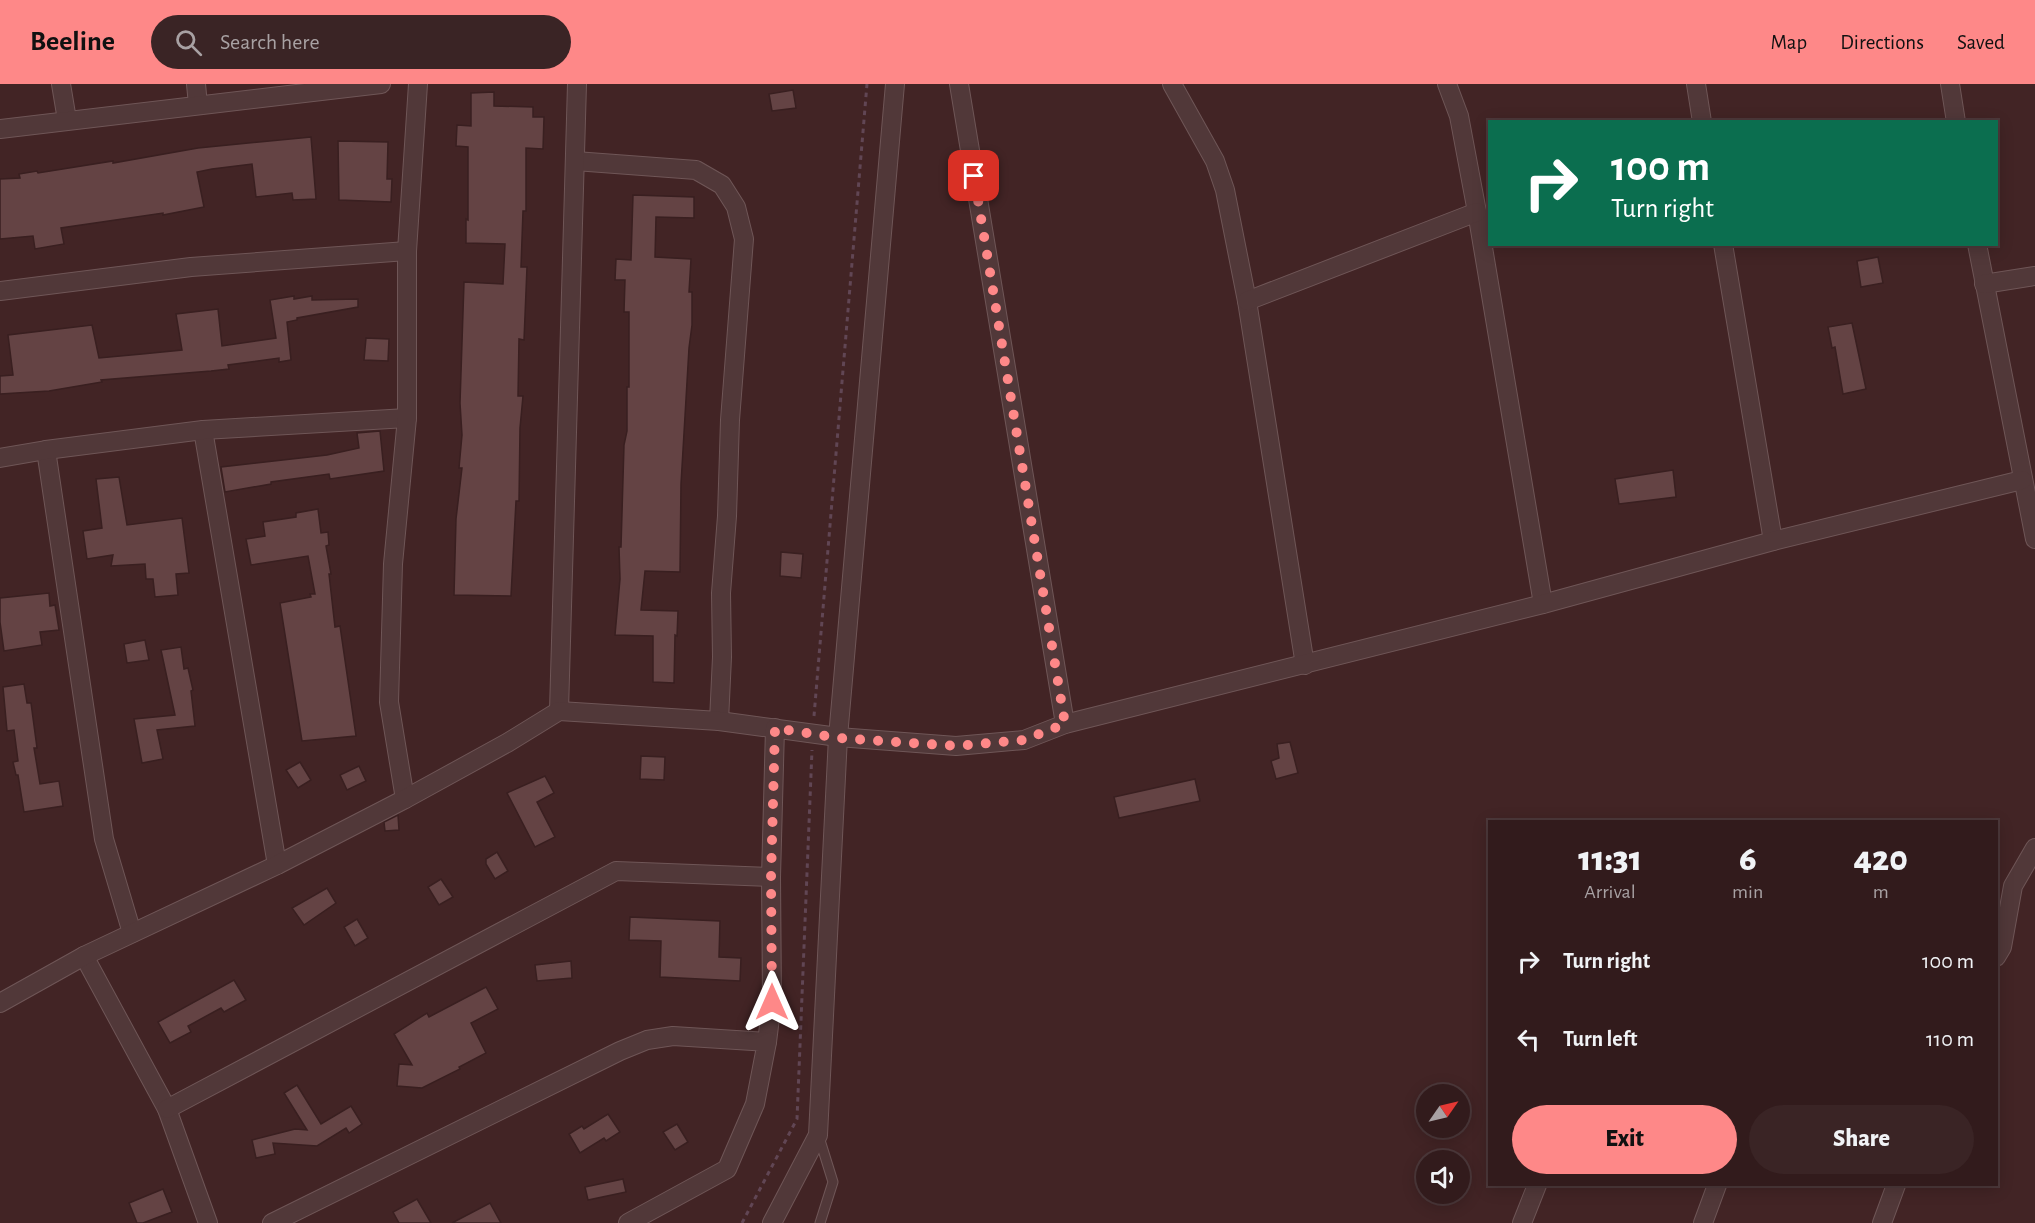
<!DOCTYPE html>
<style>
body{margin:0;font-family:"Alegreya Sans",sans-serif;background:#3a2425;color:#f1f3f6;height:100vh;display:flex;flex-direction:column;font-size:22px;white-space:nowrap}
*{box-sizing:border-box;margin:0}
p{font-size:20px;color:#a8a1a3}
.icon{flex:none;width:33px;height:33px;fill:none;stroke:currentColor;stroke-width:2;stroke-linecap:round;stroke-linejoin:round}
.map{position:relative;flex:1;overflow:hidden}
.details{position:absolute;left:1488px;top:736px;width:510px;height:366px;display:flex;flex-direction:column;background:#321b1c;border-radius:0px;box-shadow:0 3px 15px #0003,0 0 0 2px #4d393b}
.details>*{flex:none}
.guide{position:absolute;left:1488px;top:36px;width:510px;height:126px;border-radius:0px;box-shadow:0 3px 15px #0003,0 0 0 2px #4d393b;background:#0b6e4f;color:#fff;overflow:hidden}
.needle{width:39px;rotate:56deg}
.fabs{position:absolute;left:1416px;top:1000px;display:grid;gap:12px}
.fabs a{display:grid;place-items:center;width:54px;height:54px;border-radius:50%;background:#321b1c;box-shadow:0 3px 15px #0003,0 0 0 2px #4d393b;font-size:30px}
.pin{position:absolute;display:grid;place-items:center;width:51px;height:51px;color:#fff;margin:-26px;border-radius:12px;box-shadow:0 3px 9px #0006}
.me{position:absolute;width:66px;margin:-33px;rotate:0deg;stroke-linejoin:round;filter:drop-shadow(0 0 4px #0008)}
.turn{display:flex;align-items:center;gap:21px;height:126px;padding:0 24px;font-size:27px}
.turn .icon{width:78px;height:78px;stroke-width:2.5}
.turn b{display:block;font-size:42px;line-height:51px}
.eta{display:flex;justify-content:space-evenly;align-items:center;height:102px;text-align:center}
.eta b{font-size:36px;font-weight:800;line-height:42px}
.primary-button{display:flex;gap:12px;margin-top:auto;padding:12px 24px}
.primary-button a{flex:1;height:69px;border-radius:36px;background:#fe8888;color:#111;font-size:24px;font-weight:800;line-height:69px;text-align:center}
.primary-button a+a{background:#3a2425;color:#f1f3f6}
ul{padding:0;list-style:none}
li{display:flex;align-items:center;gap:18px;height:78px;padding:0 24px}
li div{flex:1}
li b{display:block;font-size:22px}
li em{font-style:normal}
header{display:flex;align-items:center;gap:36px;box-sizing:border-box;height:84px;padding:0 30px;background:#fe8888;color:#111}
header strong{font-size:28px}
nav{display:flex;gap:33px;margin-inline-start:auto;font-size:21px}
.search{width:420px;height:54px;background:#3a2425;display:flex;align-items:center;gap:15px;box-sizing:border-box;padding:0 21px;border-radius:33px;color:#a8a1a3;font-size:22px}
.map>svg:first-child{display:block}
</style>
<header>
<strong>Beeline</strong>
<div class="search"><svg class="icon" aria-label="search" viewBox="0 0 24 24"><circle cx="10" cy="10" r="6"/><path d="M15 15l6 6"/></svg>Search here</div>
<nav><a>Map</a><a>Directions</a><a>Saved</a></nav>
</header>
<div class="map">
<svg width="2035" height="1139" viewBox="0 0 2035 1139">
<rect width="100%" height="100%" fill="#422425"/>
<g fill="#644344" stroke="#391f20" stroke-width="1.5">
<polygon points="793,6 796,24 772,27 769,10"/>
<polygon points="494,8 494,22 533,23 533,33 544,33 543,65 526,64 526,127 523,127 521,183 527,183 524,256 519,255 518,312 523,312 520,344 519,417 516,417 511,512 454,511 456,435 462,384 459,384 462,351 460,319 464,198 503,200 505,160 466,159 466,135 468,136 468,63 456,62 457,41 471,42 471,9"/>
<polygon points="311,53 316,115 293,116 292,109 256,113 252,80 212,85 197,88 204,123 163,131 163,129 61,144 64,160 35,165 33,152 0,155 0,95 20,94 19,90 37,87 38,89 113,77 113,79 198,64"/>
<polygon points="338,57 388,58 387,95 392,95 391,118 339,116"/>
<polygon points="633,111 694,113 694,134 656,133 655,173 691,175 689,208 692,208 692,241 689,264 681,400 680,488 645,487 641,526 678,527 677,552 675,551 674,599 653,598 653,552 615,551 620,495 619,463 621,463 624,361 627,347 627,303 629,303 629,228 624,228 625,196 615,196 616,175 631,176"/>
<polygon points="1878,173 1883,199 1861,203 1857,177"/>
<polygon points="294,212 294,215 312,212 312,216 358,215 358,223 297,234 297,236 287,238 291,276 279,278 279,274 228,281 229,285 211,287 101,296 102,298 49,307 0,310 0,292 13,291 8,251 92,241 99,274 142,270 182,266 176,230 218,225 222,262 276,254 270,216"/>
<polygon points="1852,239 1866,305 1843,310 1835,263 1832,264 1828,243"/>
<polygon points="366,254 389,255 388,277 364,276"/>
<polygon points="380,347 384,387 330,395 329,390 271,398 271,400 225,408 221,383 327,371 359,364 357,349"/>
<polygon points="1673,386 1676,413 1619,420 1615,395"/>
<polygon points="119,393 127,441 182,434 189,489 176,490 178,511 155,513 153,495 146,495 145,480 111,482 113,471 87,475 83,447 102,444 96,395"/>
<polygon points="318,425 321,449 328,448 329,461 326,462 331,490 329,490 335,543 340,542 356,652 302,657 280,519 311,513 310,510 315,510 308,472 251,481 246,455 265,452 263,438 296,433 296,429"/>
<polygon points="781,468 803,470 801,494 780,492"/>
<polygon points="49,509 50,522 55,521 59,546 40,548 42,561 4,567 0,538 0,514"/>
<polygon points="145,556 149,576 127,579 124,560"/>
<polygon points="181,563 184,585 188,584 193,606 191,607 195,642 157,646 163,675 142,679 134,635 175,631 161,566"/>
<polygon points="24,600 27,619 31,619 37,664 34,664 40,700 59,697 63,722 24,728 18,691 16,691 13,678 18,677 14,646 7,647 3,603"/>
<polygon points="1290,658 1298,689 1276,695 1271,677 1279,674 1277,660"/>
<polygon points="641,672 665,673 664,696 640,695"/>
<polygon points="300,678 311,696 298,704 286,686"/>
<polygon points="359,682 366,697 347,706 340,691"/>
<polygon points="545,692 554,709 537,718 555,753 535,763 507,709"/>
<polygon points="1195,695 1200,717 1119,734 1114,713"/>
<polygon points="398,731 399,746 385,747 384,738"/>
<polygon points="497,768 508,787 495,795 486,780 486,775"/>
<polygon points="441,795 453,813 439,821 428,803"/>
<polygon points="327,804 336,819 304,841 292,824"/>
<polygon points="630,833 720,837 719,873 741,874 740,897 660,893 661,857 629,856"/>
<polygon points="357,835 368,854 355,862 344,843"/>
<polygon points="571,877 572,894 537,897 535,881"/>
<polygon points="234,896 246,916 224,928 221,924 188,942 191,948 170,959 158,938"/>
<polygon points="486,903 498,925 471,939 486,969 459,983 460,985 422,1004 397,1002 399,980 412,981 394,950 427,929 429,933"/>
<polygon points="297,1001 321,1040 351,1022 362,1040 349,1049 346,1044 317,1062 273,1059 275,1070 256,1074 252,1056 295,1045 307,1046 284,1009"/>
<polygon points="608,1030 620,1048 606,1057 604,1054 580,1069 569,1050 582,1042 584,1045"/>
<polygon points="677,1040 688,1058 675,1066 663,1048"/>
<polygon points="623,1095 626,1108 588,1116 585,1103"/>
<polygon points="163,1105 172,1128 143,1139 137,1139 129,1119"/>
<polygon points="417,1115 431,1139 399,1139 393,1128"/>
<polygon points="490,1119 501,1139 452,1139"/>
</g>
<g fill="none" stroke-linecap="round" stroke-linejoin="round">
<defs>
<polyline id="service" points="819,1053 833,1098 820,1139"/>
<g id="minor">
<polyline points="61,0 67,36"/>
<polyline points="196,0 198,21"/>
<polyline points="959,0 1065,640"/>
<polyline points="1172,0 1215,77 1225,106 1247,217 1305,581"/>
<polyline points="1447,0 1459,32 1477,128 1543,520"/>
<polyline points="1696,0 1702,38"/>
<polyline points="1950,0 1956,38"/>
<polyline points="0,45 381,0"/>
<polyline points="575,77 696,86 722,101 736,123 744,155 730,336 727,432 721,509 722,573 719,637"/>
<polyline points="1723,160 1773,457"/>
<polyline points="1977,160 2035,455"/>
<polyline points="1984,200 2035,192"/>
<polyline points="0,207 191,183 407,167"/>
<polyline points="1247,217 1477,128"/>
<polyline points="203,346 277,781"/>
<polyline points="46,366 104,755 132,849"/>
<polyline points="0,374 46,366 203,346 407,334"/>
<polyline points="559,627 577,0"/>
<polyline points="405,715 389,618 393,480 407,334 407,167 418,0"/>
<polyline points="84,872 167,1025 208,1139"/>
<polyline points="1996,873 2002,863 2013,802 2035,764"/>
<polyline points="0,919 84,872 277,781 405,715 507,659 559,627 719,637 838,653 956,662 1024,656 1065,640 1543,520 1773,457 2022,396"/>
<polyline points="767,958 772,918 771,793 775,644"/>
<polyline points="167,1025 616,787 771,793"/>
<polyline points="272,1139 620,967 647,956 673,952 767,958 755,1020 727,1085 628,1139"/>
<polyline points="1522,1139 1537,1101"/>
<polyline points="1703,1139 1717,1101"/>
<polyline points="1882,1139 1896,1101"/>
</g>
<polyline id="tertiary" points="772,1139 818,1051 838,653 895,0"/>
</defs>
<use href="#service" stroke="#6f5657" stroke-width="11"/>
<use href="#minor" stroke="#6f5657" stroke-width="20"/>
<use href="#tertiary" stroke="#6f5657" stroke-width="20"/>
<g stroke="#614654" stroke-width="3" stroke-dasharray="4.5 4.5" stroke-linecap="butt">
<polyline points="814,632 867,0"/>
<polyline points="742,1139 797,1035 812,666"/>
</g>
<use href="#service" stroke="#513839" stroke-width="9"/>
<use href="#minor" stroke="#513839" stroke-width="18"/>
<use href="#tertiary" stroke="#513839" stroke-width="18"/>
</g>
<g fill="none" stroke-linecap="round" stroke-linejoin="round">
<polyline stroke="#fe8888" stroke-width="10" stroke-dasharray="0 18" points="772,918 771,794 775,644 838,654 956,662 1024,656 1065,640 974,92"/>
</g>
</svg>
<div class="fabs">
<a><svg class="needle" viewBox="-14 -14 28 28"><path d="M0-13l5 13h-10z" fill="#e53935"/><path d="M0 13l5-13h-10z" fill="#a8a1a3"/></svg></a>
<a><svg class="icon" aria-label="sound" viewBox="0 0 24 24"><path d="M4 9h4l5-4v14l-5-4H4zM17 9q2 3 0 6"/></svg></a>
</div>
<div class="pin" style="left:974px;top:92px;background:#d93025"><svg class="icon" aria-label="arrive" viewBox="0 0 24 24"><path d="M6 21V4h12l-3 4 3 4H6"/></svg></div>
<svg class="me" style="left:772px;top:918px" viewBox="-20 -20 40 40"><path d="M0-17L14 15 0 8-14 15z" fill="#fe8888" stroke="#fff" stroke-width="4"/></svg>
<div class="guide">
<div class="turn"><svg class="icon" aria-label="right" viewBox="0 0 24 24"><path d="M7 20v-9h11M14 6l5 5-5 5"/></svg><div><b>100 m</b>Turn right</div></div>
</div>
<section class="details">
<div class="eta">
<div><b>11:31</b><p>Arrival</p></div>
<div><b>6</b><p>min</p></div>
<div><b>420</b><p>m</p></div>
</div>
<ul>
<li><svg class="icon" aria-label="right" viewBox="0 0 24 24"><path d="M7 20v-9h11M14 6l5 5-5 5"/></svg><div><b>Turn right</b></div><em>100 m</em></li>
<li><svg class="icon" aria-label="left" viewBox="0 0 24 24"><path d="M17 20v-9H6M10 6l-5 5 5 5"/></svg><div><b>Turn left</b></div><em>110 m</em></li>
</ul>
<div class="primary-button"><a>Exit</a><a>Share</a></div>
</section>
</div>
